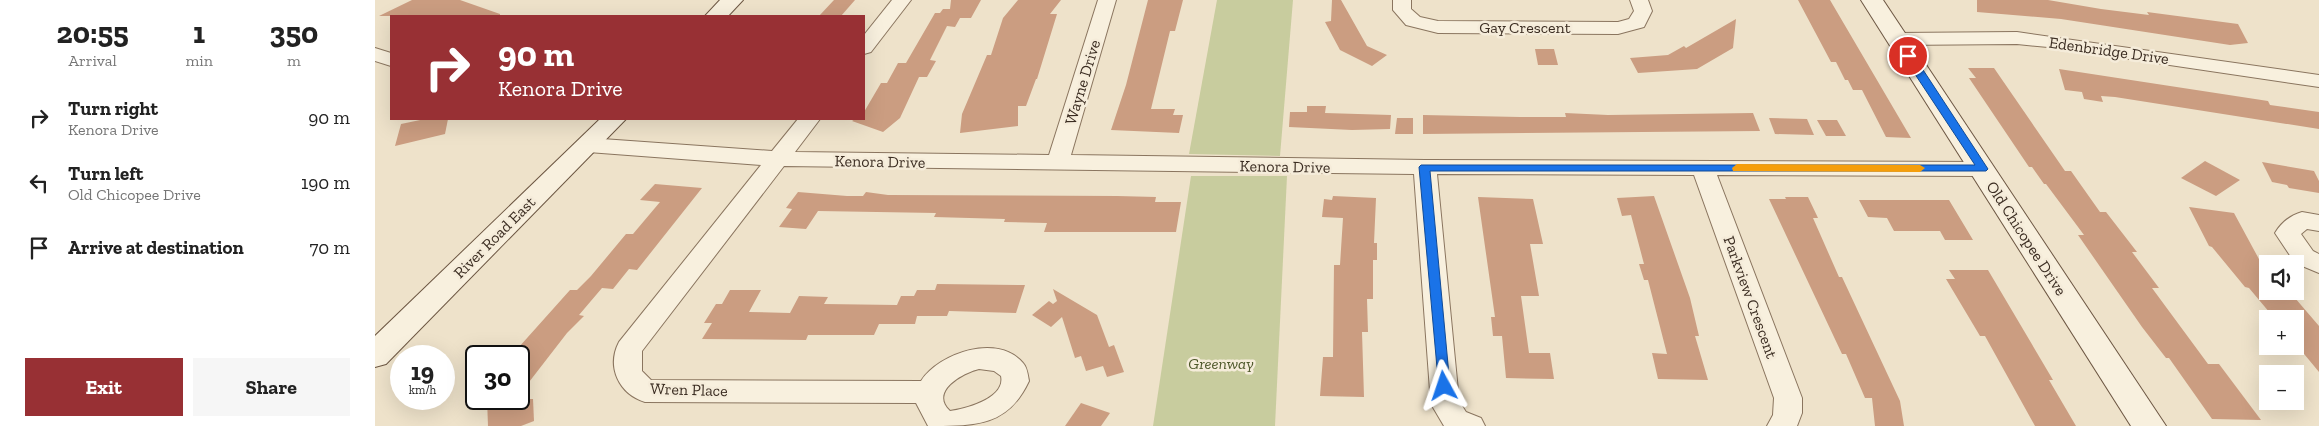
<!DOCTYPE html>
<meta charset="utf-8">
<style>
body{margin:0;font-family:"Zilla Slab",serif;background:#f6f6f6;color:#222;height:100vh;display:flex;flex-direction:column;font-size:19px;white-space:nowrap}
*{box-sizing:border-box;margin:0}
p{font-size:16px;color:#767676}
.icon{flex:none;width:28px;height:28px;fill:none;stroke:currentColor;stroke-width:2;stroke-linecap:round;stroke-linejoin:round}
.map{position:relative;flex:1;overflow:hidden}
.drawer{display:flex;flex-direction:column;background:#fff;width:375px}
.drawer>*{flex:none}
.banner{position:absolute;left:15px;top:15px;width:475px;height:105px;border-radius:0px;box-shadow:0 5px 20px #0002;background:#983034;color:#fff;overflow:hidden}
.tools{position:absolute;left:1884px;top:255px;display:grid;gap:10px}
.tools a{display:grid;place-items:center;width:45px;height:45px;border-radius:0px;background:#fff;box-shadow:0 5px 20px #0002;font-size:25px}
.speed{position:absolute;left:15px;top:345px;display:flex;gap:10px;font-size:25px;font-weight:700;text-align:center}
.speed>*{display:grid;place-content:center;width:65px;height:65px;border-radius:50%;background:#fff;box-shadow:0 5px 20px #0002;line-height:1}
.speed small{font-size:12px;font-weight:400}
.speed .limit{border:2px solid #111;border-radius:8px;background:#fff;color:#111}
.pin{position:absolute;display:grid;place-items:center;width:42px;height:42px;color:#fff;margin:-21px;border:2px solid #fff;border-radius:50%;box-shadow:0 1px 5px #0007}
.me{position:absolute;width:55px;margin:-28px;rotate:355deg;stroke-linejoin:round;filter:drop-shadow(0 0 4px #0008)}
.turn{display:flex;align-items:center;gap:18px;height:105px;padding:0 25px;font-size:22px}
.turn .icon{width:65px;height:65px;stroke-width:2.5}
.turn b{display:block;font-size:35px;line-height:42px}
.eta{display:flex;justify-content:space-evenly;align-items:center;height:85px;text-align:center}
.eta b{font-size:30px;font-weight:700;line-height:35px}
.cta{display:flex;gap:10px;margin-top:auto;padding:10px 25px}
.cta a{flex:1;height:58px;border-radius:0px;background:#983034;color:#fff;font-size:20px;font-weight:700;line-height:58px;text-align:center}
.cta a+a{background:#f6f6f6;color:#222}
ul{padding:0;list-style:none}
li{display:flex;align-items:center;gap:15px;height:65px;padding:0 25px}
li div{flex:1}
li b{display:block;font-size:19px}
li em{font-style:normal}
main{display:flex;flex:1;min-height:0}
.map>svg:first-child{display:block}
</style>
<main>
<section class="drawer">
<div class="eta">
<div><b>20:55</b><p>Arrival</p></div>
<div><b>1</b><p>min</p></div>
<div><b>350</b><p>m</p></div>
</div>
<ul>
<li><svg class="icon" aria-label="right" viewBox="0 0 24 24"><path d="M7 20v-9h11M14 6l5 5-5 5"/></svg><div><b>Turn right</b><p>Kenora Drive</p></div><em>90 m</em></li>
<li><svg class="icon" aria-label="left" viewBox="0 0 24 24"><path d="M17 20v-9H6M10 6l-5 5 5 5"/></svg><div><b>Turn left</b><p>Old Chicopee Drive</p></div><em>190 m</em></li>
<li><svg class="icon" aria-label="arrive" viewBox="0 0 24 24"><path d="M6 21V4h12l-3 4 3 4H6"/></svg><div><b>Arrive at destination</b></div><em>70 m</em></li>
</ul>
<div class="cta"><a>Exit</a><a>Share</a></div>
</section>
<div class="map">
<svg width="1944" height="426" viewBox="0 0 1944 426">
<rect width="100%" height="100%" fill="#eee2ca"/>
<g fill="#c8cc9e">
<polygon points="842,0 918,0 905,156 814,154"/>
<polygon points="816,176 912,176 900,426 778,426"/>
</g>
<g fill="#cb9d81">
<polygon points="37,0 85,0 125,14 125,16 4,16"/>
<polygon points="459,0 480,0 466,16 444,16"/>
<polygon points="576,0 606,0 596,18 585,18 580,27 572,26 555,60 561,61 552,77 544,77 525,118 508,132 477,121 480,119 489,119 489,112 506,83 512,83 523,63 531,63 560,13 565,13 568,9 575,9"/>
<polygon points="643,0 686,0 675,14 682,14 662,79 661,79 651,106 643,106 643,126 585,133 587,114 612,55 616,55 628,18"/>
<polygon points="773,0 808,0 800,31 795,31 776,109 800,109 798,115 808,115 804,133 736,130 751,85"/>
<polygon points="957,0 966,0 992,46 1012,55 997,66 965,50 950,22 956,21"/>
<polygon points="1423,0 1455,0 1536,138 1511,137 1487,90 1478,90 1473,80 1470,80 1461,62 1456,62"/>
<polygon points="1602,0 1673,0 1726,9 1774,15 1772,12 1863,24 1873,43 1855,45 1686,19 1602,12"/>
<polygon points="1361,19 1358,48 1322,69 1263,73 1255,58 1293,55 1309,46 1311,48"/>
<polygon points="1160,49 1179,49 1183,65 1163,65"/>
<polygon points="1593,68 1619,68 1690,171 1696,171 1725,212 1731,212 1762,252 1757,252 1784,288 1777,288 1833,364 1844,364 1886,420 1837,419 1794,358 1791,358 1767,327 1703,235 1709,235 1671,184 1669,184 1657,167 1654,167 1594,78 1601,78"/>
<polygon points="1684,69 1893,101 1895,105 1944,112 1944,129 1740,97 1726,96 1728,102 1709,99 1707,92 1690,90"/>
<polygon points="932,106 951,106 950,113 1016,115 1015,129 977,130 914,127 915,112 932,112"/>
<polygon points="1190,113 1233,115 1378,113 1385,131 1048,134 1048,115 1145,117 1191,117"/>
<polygon points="1022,118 1038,118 1038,134 1020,134"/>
<polygon points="1394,118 1432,119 1439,135 1400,134"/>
<polygon points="50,119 73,119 70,134 20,146 26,124"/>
<polygon points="1442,120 1462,120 1471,136 1451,136"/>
<polygon points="1830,161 1865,180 1841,196 1806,178"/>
<polygon points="1887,162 1939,171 1944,181 1944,193 1914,188 1912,185 1897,182"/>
<polygon points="280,184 327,188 262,270 254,269 238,289 227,288 204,315 209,316 192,333 144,395 144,347 195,290 202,290 216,276 251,234 258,234 285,202 265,200"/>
<polygon points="423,192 472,196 488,196 491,192 513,195 742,196 781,197 780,202 806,202 801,232 669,232 672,223 629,222 630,219 559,217 561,213 443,211 431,229 404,227 417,209 411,208"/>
<polygon points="958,196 1001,198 999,243 1002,243 1002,260 998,260 998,299 992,299 993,332 987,332 989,397 945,396 948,357 958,357 959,265 965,265 968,218 947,217 949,199 957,200"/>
<polygon points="1279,196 1315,298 1324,336 1320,336 1333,380 1283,379 1277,353 1292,354 1273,280 1269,280 1264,264 1269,264 1256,215 1247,216 1242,198"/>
<polygon points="1103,197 1158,199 1168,244 1155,244 1164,296 1146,296 1154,353 1175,353 1179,379 1131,378 1127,336 1118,336 1116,317 1120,317"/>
<polygon points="1410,197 1433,197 1443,218 1438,218 1464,277 1467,277 1525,401 1529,426 1500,426 1497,398 1490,398 1471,354 1467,354 1394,199 1411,199"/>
<polygon points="1484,200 1574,200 1598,240 1570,240 1565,231 1519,231 1512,218 1493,217"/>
<polygon points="1814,207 1859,213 1885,261 1892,270 1892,291 1914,291 1944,326 1944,372 1920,343 1920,319 1900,319 1874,288 1870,287 1837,247 1834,246"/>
<polygon points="1574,270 1613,270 1678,380 1674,380 1701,426 1660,426 1610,336 1605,336 1571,279 1580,279"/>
<polygon points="562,284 650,285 641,313 574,311 572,316 542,316 540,324 504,324 499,335 433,335 431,340 327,339 337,323 329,323 341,304 347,304 355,290 386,290 374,312 415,313 424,296 453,297 449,304 522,305 526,296 539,296 542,290 560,290"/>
<polygon points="678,289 722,315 734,347 739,345 749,372 732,377 728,366 711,371 706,356 700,358 687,317 676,327 657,315 674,301 678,304 682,301"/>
<polygon points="112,399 158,399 159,421 146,426 113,426"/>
<polygon points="706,403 735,413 726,426 690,426"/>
</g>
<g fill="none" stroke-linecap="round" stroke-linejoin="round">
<defs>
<g id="street">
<polygon points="517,0 536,0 496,52 489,54 489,35"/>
<path d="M723,0H741L696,155L1050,160L1607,162L1615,164L1618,169L1615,174L1607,176L1342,175L1427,398V413L1422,426H1392L1398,415L1399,398L1319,175L1062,174L1084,401L1091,412L1106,418L1110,426H1069L1056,404L1039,174L409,166L267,351V371L276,380L546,381C564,353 623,333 648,363C652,367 653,375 654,381C633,426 602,426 553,426L541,403L270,402C244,394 231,367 244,342L386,165L213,152L205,150L202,145L205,140L213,138L397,151L423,119H445L420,152L674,155ZM604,369L619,371L626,376C631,398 591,409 575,411C554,392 587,373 604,369Z"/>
<polygon points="1018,0 1036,0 1036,9 1045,17 1063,21 1243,22 1254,19 1259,11 1255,0 1273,0 1277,11 1269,27 1243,34 1063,33 1031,25 1018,10"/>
<polygon points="1642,32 1944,75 1944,87 1673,47 1642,44 1522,45 1515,43 1512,39 1515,35 1522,33"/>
<polygon points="0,48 16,53 16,66 0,61"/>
<path d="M1927,212L1944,215V231L1932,229L1926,234L1938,251L1944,254V273L1920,263L1900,233C1906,223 1916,215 1927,212Z"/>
</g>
<g id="secondary">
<polygon points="345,0 368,0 353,16 330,16"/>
<polygon points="1486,0 1508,0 1791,426 1756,426"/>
<polygon points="225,119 251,119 11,364 0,367 0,336"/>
</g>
</defs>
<use href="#street" stroke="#8a755f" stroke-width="2"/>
<use href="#secondary" stroke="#6c5642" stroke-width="2"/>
<use href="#street" fill="#f8f0de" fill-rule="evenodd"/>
<use href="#secondary" fill="#f8f0de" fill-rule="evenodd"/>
</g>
<polygon fill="#1a73e8" stroke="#114b97" points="1530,53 1537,53 1613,169 1611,171 1055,171 1075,386 1073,390 1064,390 1044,167 1046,165 1600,165 1528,56"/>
<polygon fill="#f59e0b" points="1362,164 1545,165 1550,168 1545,172 1358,171 1357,168"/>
<g text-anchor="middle" stroke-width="5" stroke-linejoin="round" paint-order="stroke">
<g font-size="16" fill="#3b2d22" stroke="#f5ecda">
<text x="1150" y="33">Gay Crescent</text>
<text transform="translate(1734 50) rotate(8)" y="6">Edenbridge Drive</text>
<text transform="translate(707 82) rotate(-73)" y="6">Wayne Drive</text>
<text transform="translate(505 161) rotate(1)" y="6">Kenora Drive</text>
<text transform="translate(910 166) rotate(1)" y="6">Kenora Drive</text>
<text transform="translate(119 237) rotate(-45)" y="6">River Road East</text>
<text transform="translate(1652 238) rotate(57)" y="6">Old Chicopee Drive</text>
<text transform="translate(1376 297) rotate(70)" y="6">Parkview Crescent</text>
<text transform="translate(314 389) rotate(2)" y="6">Wren Place</text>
</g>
<g font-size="16" font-style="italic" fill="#4d5729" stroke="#f5ecda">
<text x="846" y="369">Greenway</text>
</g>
</g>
</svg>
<div class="tools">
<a><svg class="icon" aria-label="sound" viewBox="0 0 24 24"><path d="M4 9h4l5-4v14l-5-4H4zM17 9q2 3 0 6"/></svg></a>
<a>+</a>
<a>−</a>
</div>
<div class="speed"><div>19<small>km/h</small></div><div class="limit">30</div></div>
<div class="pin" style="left:1533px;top:56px;background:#d93025"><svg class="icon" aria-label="arrive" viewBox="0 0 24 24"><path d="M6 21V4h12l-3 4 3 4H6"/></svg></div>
<svg class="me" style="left:1069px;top:386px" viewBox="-20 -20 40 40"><path d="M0-17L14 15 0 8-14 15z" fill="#1a73e8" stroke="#fff" stroke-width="4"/></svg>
<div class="banner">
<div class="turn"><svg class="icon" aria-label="right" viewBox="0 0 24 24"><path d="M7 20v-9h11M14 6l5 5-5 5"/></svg><div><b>90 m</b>Kenora Drive</div></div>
</div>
</div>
</main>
